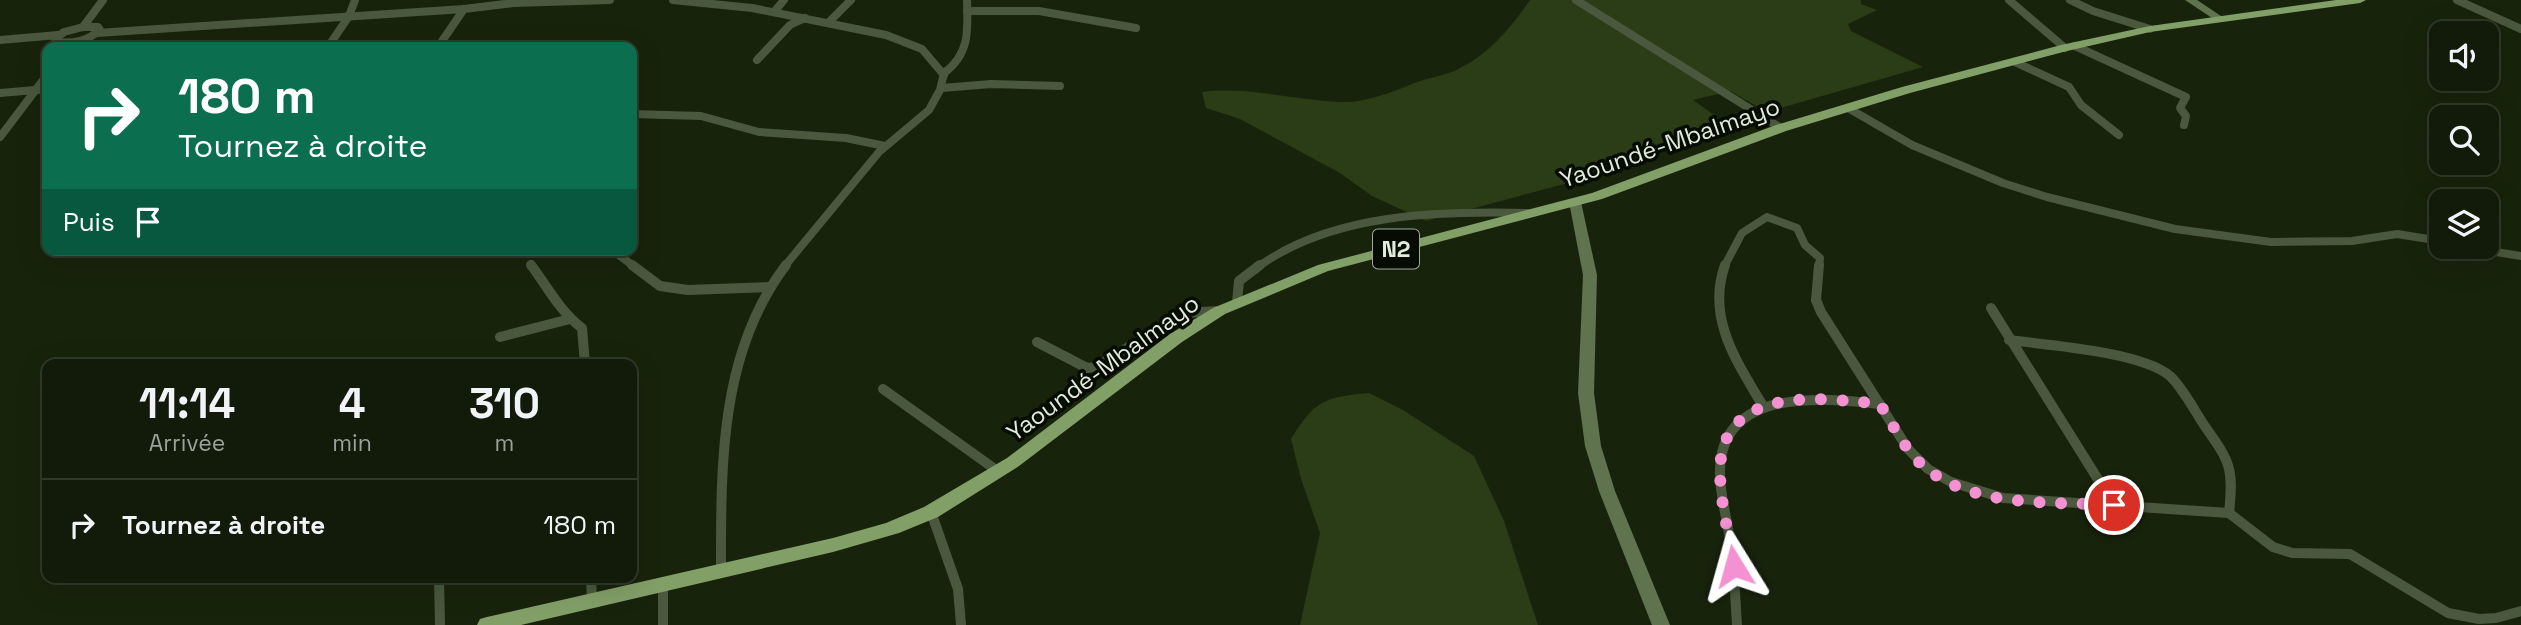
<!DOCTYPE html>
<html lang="fr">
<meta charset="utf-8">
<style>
body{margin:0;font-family:"Space Grotesk",sans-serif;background:#1f2717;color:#f1f3f6;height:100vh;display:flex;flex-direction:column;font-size:26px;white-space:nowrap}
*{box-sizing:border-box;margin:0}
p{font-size:23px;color:#9ca19c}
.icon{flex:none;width:38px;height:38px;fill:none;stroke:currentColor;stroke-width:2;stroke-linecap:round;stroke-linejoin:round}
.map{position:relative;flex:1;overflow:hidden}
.details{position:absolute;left:42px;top:359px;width:595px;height:224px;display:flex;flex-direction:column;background:#121a09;border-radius:14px;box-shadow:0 7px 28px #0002,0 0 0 2px #31382a}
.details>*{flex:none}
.banner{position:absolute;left:42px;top:42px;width:595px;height:214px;border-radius:14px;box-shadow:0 7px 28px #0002,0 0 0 2px #31382a;background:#0b6e4f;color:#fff;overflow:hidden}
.fabs{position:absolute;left:2429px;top:21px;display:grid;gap:14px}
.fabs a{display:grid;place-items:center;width:70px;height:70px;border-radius:14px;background:#121a09;box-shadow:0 7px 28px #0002,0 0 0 2px #31382a;font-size:35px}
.pin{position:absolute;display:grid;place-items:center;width:60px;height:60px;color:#fff;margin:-30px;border:4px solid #fff;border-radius:50%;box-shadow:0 2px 7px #0007}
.me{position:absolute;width:77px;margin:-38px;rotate:352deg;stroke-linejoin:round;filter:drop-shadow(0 0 5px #0008)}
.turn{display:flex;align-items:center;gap:24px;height:147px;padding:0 21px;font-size:32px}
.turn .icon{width:91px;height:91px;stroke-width:2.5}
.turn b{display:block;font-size:49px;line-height:60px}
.then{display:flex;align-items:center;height:66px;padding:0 21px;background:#0003;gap:14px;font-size:26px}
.eta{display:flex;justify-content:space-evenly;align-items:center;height:119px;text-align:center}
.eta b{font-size:42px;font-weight:600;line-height:49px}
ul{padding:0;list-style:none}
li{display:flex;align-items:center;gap:21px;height:91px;padding:0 21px;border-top:2px solid #31382a}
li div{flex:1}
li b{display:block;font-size:26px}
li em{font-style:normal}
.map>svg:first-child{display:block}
</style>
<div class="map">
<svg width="2521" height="625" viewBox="0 0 2521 625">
<rect width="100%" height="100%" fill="#18230c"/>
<g fill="#2a3d16">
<path d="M1530,0H1861V4L1877,10L1848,24L1851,31L1923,67L1767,112L1730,91L1693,100L1728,125L1568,183L1426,221L1372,196L1340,173L1240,119L1206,108L1202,92C1248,86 1293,100 1340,102C1364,103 1390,93 1412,84C1428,77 1447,76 1462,67C1491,52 1512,26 1530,0Z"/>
<path d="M1369,393L1403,410L1474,456L1504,521L1538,625H1300L1320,533L1301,479L1291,439C1315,400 1325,397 1369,393Z"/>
</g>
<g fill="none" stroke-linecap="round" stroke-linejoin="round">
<g stroke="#4a583e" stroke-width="8">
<polyline points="673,0 752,8 886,35 922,49 944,75"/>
<polyline points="1576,0 1781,128"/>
<polyline points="2009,0 2065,48"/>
<polyline points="2070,0 2093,11 2150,29"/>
<polyline points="2457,0 2521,29"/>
<polyline points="967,11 1039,11 1136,28"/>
<polyline points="774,12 784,0"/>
<polyline points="828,23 851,0"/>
<path d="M83,27H98L100,30C87,41 74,44 57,42L55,39L64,32Z"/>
<polyline points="83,27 103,0"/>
<polyline points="97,33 464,9 513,3 610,0"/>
<polyline points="0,40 58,35"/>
<polyline points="2075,46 2186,97 2180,108 2186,116 2184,125"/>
<polyline points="328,47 349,16 355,0"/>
<polyline points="438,47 464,9"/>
<polyline points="757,60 790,25 805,18"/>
<polyline points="2015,62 2069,87 2081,105 2119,135"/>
<polyline points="942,88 991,84 1060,86"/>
<polyline points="0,93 47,89"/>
<polyline points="1848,108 1912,145 2003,183 2047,197 2175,229 2271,242 2352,241 2397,234 2441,241"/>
<polyline points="632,114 701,116 759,132 846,138 885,146"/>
<polyline points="0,137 47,75"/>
<polyline points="2465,247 2521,256"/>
<polyline points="612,250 635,267"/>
<polyline points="531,265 533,267"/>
<path d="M784,267L879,152L929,110L940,90L944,73C970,54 968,30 967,0"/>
<path d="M1258,267C1332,213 1439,211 1527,213"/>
<polyline points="1724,267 1742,233 1767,217 1797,228 1805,245 1820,258 1819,267"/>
</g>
<g stroke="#4a583e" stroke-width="10">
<path d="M531,265C547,286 561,313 582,328L585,364"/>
<polyline points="632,265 660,286 688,290 771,287"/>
<path d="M1725,265C1706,318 1737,362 1763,406"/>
<polyline points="1819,265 1816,300 1821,312 1908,449 1928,469 1951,482 2003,498 2229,513 2273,547 2292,553 2350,554 2448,613 2479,619 2496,618 2521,611"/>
<polyline points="1237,302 1239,281 1260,265"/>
<polyline points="1991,308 2114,505"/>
<polyline points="500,337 570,319"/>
<path d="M2009,340C2048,345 2142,352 2170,376C2183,388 2194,410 2204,425C2230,462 2234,467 2229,513"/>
<polyline points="1037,342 1087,368 1096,367 1184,313 1218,311"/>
<polyline points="883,389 999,472"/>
<polyline points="931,512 958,589 961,625"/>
<path d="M721,572C721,467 719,353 786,265"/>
<polyline points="439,578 440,625"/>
<polyline points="591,578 592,601"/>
<polyline points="663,584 663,625"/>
<path d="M1737,625C1735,594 1734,564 1729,534C1726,514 1719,491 1720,470C1722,387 1823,398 1880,404"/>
</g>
<g fill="#5f734e" fill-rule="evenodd">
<polygon points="2185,0 2197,0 2224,18 2215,20"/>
<polygon points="1575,198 1581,202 1597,275 1594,393 1601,446 1615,491 1670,625 1652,625 1599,491 1585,446 1578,393 1583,275 1569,202"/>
</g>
<polygon fill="#839f68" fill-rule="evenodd" points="2336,0 2366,0 2360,3 2150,32 2067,51 1910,93 1786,131 1602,199 1328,271 1225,314 1182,342 1019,466 938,517 899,533 833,552 521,625 477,625 480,619 487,617 833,538 886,523 924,507 1007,458 1170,334 1213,308 1318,265 1592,193 1776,125 1902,87 2061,45 2150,26"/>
</g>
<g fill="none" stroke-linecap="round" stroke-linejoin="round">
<path stroke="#f491d3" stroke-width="12" stroke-dasharray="0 21.6" d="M1734,566C1729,535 1720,502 1720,470C1722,384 1822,398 1880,404C1891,422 1901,442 1915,458C1964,510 2049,501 2114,505"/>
</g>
<g text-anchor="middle" stroke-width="7" stroke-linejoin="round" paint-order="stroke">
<rect fill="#060b03" stroke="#a1a89b" stroke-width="2" x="1373" y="229.5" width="46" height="39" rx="5"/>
<g font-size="23" font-weight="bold" fill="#e3ebdc">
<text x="1396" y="257">N2</text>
</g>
<g font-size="24" fill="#e3ebdc" stroke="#060b03">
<text transform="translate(1670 143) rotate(-19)" y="8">Yaoundé-Mbalmayo</text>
<text transform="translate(1103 368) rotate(-36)" y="8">Yaoundé-Mbalmayo</text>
</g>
</g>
</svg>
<div class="fabs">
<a><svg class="icon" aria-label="sound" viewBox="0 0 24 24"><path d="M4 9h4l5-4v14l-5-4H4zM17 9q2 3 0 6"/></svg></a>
<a><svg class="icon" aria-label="search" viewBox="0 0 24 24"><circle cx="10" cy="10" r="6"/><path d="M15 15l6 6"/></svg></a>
<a><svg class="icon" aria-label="layers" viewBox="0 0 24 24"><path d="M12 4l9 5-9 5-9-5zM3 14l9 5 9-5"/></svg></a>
</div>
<div class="pin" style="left:2114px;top:505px;background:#d93025"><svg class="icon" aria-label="arrive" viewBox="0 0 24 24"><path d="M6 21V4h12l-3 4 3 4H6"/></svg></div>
<svg class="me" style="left:1734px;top:566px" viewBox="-20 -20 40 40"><path d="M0-17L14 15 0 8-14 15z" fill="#f491d3" stroke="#fff" stroke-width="4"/></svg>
<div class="banner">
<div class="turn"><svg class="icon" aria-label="right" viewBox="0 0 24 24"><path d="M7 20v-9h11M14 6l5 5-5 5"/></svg><div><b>180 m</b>Tournez à droite</div></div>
<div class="then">Puis<svg class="icon" aria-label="arrive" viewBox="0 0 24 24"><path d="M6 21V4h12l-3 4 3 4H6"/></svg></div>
</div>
<section class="details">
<div class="eta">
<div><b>11:14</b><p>Arrivée</p></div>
<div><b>4</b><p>min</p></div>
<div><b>310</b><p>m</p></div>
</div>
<ul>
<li><svg class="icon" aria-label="right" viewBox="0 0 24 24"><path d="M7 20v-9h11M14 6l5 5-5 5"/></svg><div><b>Tournez à droite</b></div><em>180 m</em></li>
</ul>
</section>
</div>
